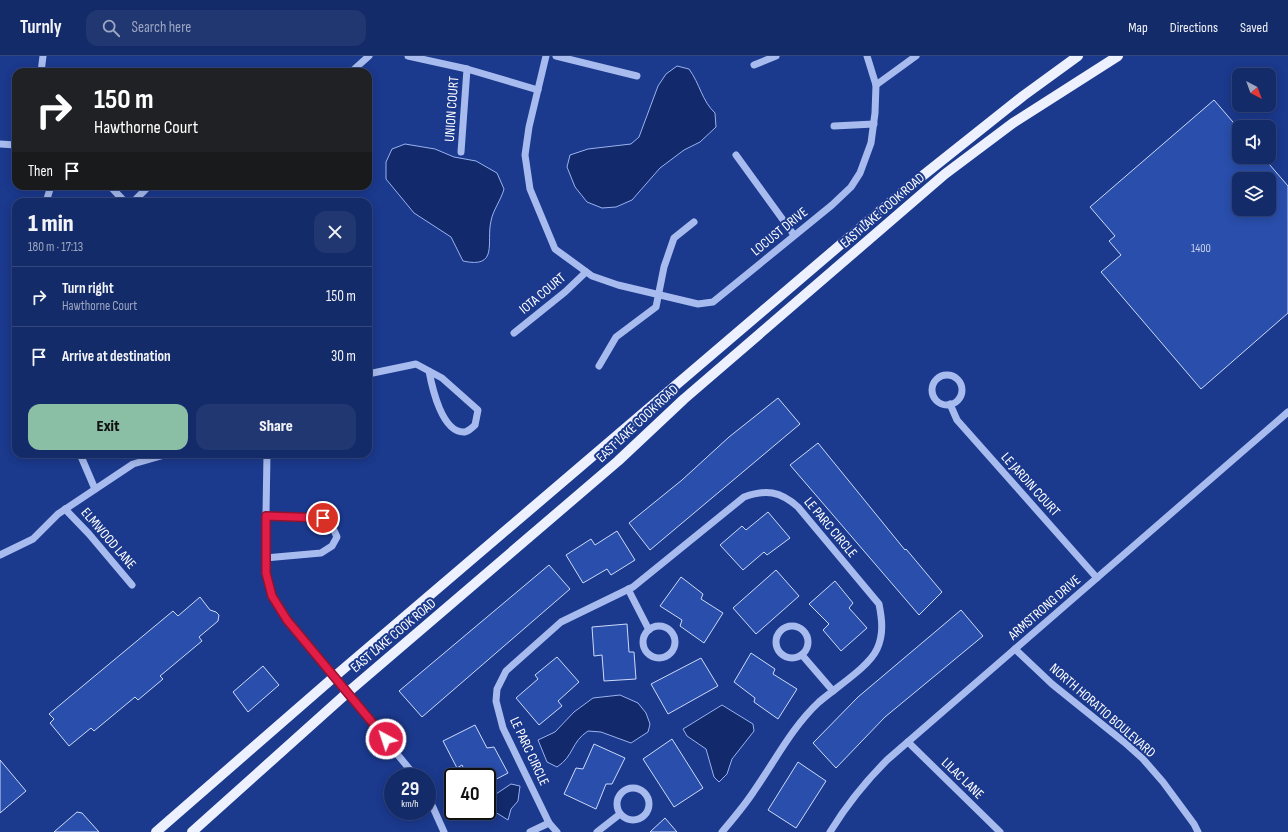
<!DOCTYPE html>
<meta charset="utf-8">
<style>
body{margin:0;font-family:"Sofia Sans Condensed",sans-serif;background:#213772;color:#f1f3f6;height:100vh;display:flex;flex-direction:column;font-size:15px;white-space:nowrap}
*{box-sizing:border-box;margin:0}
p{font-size:13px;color:#9da7c1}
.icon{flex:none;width:22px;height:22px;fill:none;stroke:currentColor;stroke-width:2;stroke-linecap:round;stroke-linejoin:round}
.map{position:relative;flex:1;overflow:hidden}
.sheet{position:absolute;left:12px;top:142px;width:360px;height:260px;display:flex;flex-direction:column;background:#142b6a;border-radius:12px;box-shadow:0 2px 10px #0003,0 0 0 1px #33477e}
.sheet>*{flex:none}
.hud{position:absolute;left:12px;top:12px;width:360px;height:122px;border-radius:12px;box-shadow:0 2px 10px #0003,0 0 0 1px #33477e;background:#202124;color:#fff;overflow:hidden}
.needle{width:26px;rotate:139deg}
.buttons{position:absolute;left:1232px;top:12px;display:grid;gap:8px}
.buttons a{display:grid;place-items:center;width:44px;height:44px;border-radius:8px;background:#142b6a;box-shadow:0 2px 10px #0003,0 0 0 1px #33477e;font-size:20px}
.speed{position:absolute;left:384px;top:712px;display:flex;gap:8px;font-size:20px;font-weight:700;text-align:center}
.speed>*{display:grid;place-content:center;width:52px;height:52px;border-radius:50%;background:#142b6a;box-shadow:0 2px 10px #0003,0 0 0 1px #33477e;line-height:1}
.speed small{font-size:10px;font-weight:400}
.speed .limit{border:2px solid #111;border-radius:6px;background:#fff;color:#111}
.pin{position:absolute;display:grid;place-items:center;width:34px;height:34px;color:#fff;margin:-17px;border:2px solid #fff;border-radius:50%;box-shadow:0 1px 4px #0007}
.me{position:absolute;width:44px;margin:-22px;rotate:320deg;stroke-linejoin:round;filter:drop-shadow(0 0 3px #0008)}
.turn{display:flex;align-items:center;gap:14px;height:84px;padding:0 16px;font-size:18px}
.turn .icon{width:52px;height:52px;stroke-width:2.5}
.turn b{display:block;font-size:28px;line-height:34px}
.then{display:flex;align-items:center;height:38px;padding:0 16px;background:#0003;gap:8px;font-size:15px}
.round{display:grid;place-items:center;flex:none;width:42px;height:42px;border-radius:12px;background:#213772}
.overview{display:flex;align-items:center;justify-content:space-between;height:68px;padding:0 16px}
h1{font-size:24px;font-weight:800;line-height:30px}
.button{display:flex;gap:8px;margin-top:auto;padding:8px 16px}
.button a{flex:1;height:46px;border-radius:12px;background:#8abfa5;color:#111;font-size:16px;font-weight:800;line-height:46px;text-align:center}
.button a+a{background:#213772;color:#f1f3f6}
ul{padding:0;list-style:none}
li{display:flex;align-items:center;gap:12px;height:60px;padding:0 16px;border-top:1px solid #33477e}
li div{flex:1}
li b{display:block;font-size:15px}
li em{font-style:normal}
header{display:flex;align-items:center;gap:24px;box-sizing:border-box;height:56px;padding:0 20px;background:#142b6a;border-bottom:1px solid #33477e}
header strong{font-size:19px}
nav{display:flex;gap:22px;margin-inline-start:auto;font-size:14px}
.search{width:280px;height:36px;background:#213772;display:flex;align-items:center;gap:10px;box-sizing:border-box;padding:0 14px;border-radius:12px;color:#9da7c1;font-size:15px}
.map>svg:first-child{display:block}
</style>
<header>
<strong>Turnly</strong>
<div class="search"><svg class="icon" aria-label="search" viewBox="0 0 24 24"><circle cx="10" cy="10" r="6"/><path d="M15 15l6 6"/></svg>Search here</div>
<nav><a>Map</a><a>Directions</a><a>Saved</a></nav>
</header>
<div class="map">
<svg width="1288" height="776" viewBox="0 0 1288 776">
<rect width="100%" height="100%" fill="#1b398d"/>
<g fill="#12296b" stroke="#9ab3f0">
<path d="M677,10L689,13C700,28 702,45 715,57L716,71L700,86L684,94L660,112L632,144L616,151L602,152L587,146L575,131L567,111L570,99L588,93L631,88L639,81L658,30L666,18Z"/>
<path d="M405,88L435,93L454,101L476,105L497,117L504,133C501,144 493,154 491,165C486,186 499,213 463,205L451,181L414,157L386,123V106L392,93Z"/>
<path d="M620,639L638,647L646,657L650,668L648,676L631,687L601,676L588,675C571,686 574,700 557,711L547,706L538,684L555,676L574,656L593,642Z"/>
<polygon points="722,649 753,668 754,675 732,703 727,718 719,726 714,721 706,693 687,680 683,673"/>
<polygon points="511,728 520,730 518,745 511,753 508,764 487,751 487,744"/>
</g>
<g fill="#294eab" stroke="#cddafa" fill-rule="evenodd">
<path d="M1214,44L1239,73V101H1263L1288,130V257L1201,333L1101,216L1121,199L1109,185L1115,180L1090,151ZM1239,123H1269V153H1239Z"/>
<polygon points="778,342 800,368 650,494 629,467 682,424 729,381"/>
<polygon points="818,387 905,494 906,493 942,536 919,559 790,409"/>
<polygon points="768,456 790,482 767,499 764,496 743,514 720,489 742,470 746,474"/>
<polygon points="617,475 635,504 611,519 607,513 583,527 566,499 591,483 595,489"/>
<polygon points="549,509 570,533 422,661 399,635"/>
<polygon points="776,514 799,540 756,578 733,552"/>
<polygon points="681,521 703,538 701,543 723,557 704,587 680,570 682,564 660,550"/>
<polygon points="835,525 853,547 849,552 867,572 841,595 823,574 829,568 809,548"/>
<polygon points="200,541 210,554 216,556 219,559 218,565 199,581 202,585 160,620 163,623 138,644 135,641 94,675 91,672 69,690 50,667 54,663 49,658 173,555 178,560"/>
<polygon points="961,554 983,580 885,661 836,712 813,687 858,641"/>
<polygon points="627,568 629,596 634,596 636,623 604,625 602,599 594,600 592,571"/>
<polygon points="751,597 775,613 773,618 797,633 778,663 754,646 755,642 734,626"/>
<polygon points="557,601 579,626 558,645 562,650 539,669 516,642 538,623 535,619"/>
<polygon points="701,602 718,630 668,658 651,628"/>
<polygon points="263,610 279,629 248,656 233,636"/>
<polygon points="475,669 487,692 494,691 508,717 487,728 487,721 468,721 462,709 457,712 443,685"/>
<polygon points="672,683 703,732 674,751 643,703"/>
<polygon points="594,688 625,702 612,728 606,728 596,753 564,738 576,712 583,713"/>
<polygon points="0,704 26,735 0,757"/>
<polygon points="798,706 826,725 796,772 768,754"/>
<polygon points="77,756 82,757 99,776 54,776"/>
<polygon points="665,762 677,776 650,776"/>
</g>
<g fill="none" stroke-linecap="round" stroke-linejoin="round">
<g stroke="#a7bbee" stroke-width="7">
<polyline points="408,0 467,13 538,34"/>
<polyline points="546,0 529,71 525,99 530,133 555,193 592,220 618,229 698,248 713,246 832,149 851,131 860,117 871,87 875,57 876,29 867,0"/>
<polyline points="556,0 637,20"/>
<polyline points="754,9 776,0"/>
<polyline points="41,16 43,0"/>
<polyline points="351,16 369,0"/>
<polyline points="876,29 916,0"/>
<polyline points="834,70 874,68"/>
<polyline points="0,88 16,89"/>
<polyline points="461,96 467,13"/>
<polyline points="736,99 794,179"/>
<polyline points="110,130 125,146"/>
<polyline points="46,146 51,130"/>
<polyline points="133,146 149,130"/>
<polyline points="514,277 565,236 586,216"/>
<polyline points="599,310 616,281 656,251 664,211 674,182 694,166"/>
<path d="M368,318L416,308L442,322L478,354L475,369C472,372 468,375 465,376C442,378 432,331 429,315"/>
<circle cx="947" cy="334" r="15"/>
<polyline points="950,348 957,364 1097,522"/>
<polyline points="80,398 95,433"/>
<polyline points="267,398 265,517 273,540 287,564 416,721"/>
<polyline points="65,453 89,478 132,529"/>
<polyline points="0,499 33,483 58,458 133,408 168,398"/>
<polyline points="265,502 321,497 332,490 337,481 332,470 323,462 266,460"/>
<polyline points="628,533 649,574"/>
<circle cx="659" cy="586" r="16"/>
<circle cx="792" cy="586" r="16"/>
<polyline points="1015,593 1052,628 1124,686 1143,703 1163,726 1194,768 1198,776"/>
<polyline points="802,599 833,635"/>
<polyline points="908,686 1000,776"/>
<circle cx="633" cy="748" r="16"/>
<polyline points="427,738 444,776"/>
<polyline points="530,776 549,767"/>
<path d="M557,776L549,767L503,672L496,645L497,633L506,615L561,566L633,531L744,441C766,433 780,435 798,451L879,548C882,563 884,578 877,593C869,611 835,632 819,646C792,671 775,705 754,735C745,749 733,763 722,776"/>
<polyline points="597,776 620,758"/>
<path d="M830,776C846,750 865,726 887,704L1288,356"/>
</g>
<g stroke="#edf1ff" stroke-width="10">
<polyline points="156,776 334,621 901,137 1023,40 1078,0"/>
<polyline points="192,776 347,637 618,405 684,343 945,118 1013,67 1118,0"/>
</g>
</g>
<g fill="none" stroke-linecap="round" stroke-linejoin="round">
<defs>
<polyline id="route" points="323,462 266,460 266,517 272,540 287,564 386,683"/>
</defs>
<use href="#route" stroke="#92132f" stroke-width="10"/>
<use href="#route" stroke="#e11d48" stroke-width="7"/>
</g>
<g text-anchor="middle" stroke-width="4" stroke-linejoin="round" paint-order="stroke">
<g font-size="12" fill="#cad3ea">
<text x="1201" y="196">1400</text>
</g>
<g font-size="14" fill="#fff" stroke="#1b398d">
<text transform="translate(451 53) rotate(-86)" y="5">UNION COURT</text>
<text transform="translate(882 154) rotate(-41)" y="5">EAST LAKE COOK ROAD</text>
<text transform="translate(779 175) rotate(-39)" y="5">LOCUST DRIVE</text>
<text transform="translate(542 237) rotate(-40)" y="5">IOTA COURT</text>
<text transform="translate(637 367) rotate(-43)" y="5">EAST LAKE COOK ROAD</text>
<text transform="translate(1031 428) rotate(48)" y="5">LE JARDIN COURT</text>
<text transform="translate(831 471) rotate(50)" y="5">LE PARC CIRCLE</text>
<text transform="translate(109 482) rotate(49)" y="5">ELMWOOD LANE</text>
<text transform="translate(1044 551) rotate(-41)" y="5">ARMSTRONG DRIVE</text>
<text transform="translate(393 579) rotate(-40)" y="5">EAST LAKE COOK ROAD</text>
<text transform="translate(1103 654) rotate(41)" y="5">NORTH HORATIO BOULEVARD</text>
<text transform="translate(530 695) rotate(65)" y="5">LE PARC CIRCLE</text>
<text transform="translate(963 722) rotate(44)" y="5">LILAC LANE</text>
</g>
</g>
</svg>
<div class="buttons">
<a><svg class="needle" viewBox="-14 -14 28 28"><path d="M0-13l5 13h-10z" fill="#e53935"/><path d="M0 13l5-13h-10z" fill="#9da7c1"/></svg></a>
<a><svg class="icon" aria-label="sound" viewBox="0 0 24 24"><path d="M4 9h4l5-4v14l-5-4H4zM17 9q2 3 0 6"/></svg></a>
<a><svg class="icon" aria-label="layers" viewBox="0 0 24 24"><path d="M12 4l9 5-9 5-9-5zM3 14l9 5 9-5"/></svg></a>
</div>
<div class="speed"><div>29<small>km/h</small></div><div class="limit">40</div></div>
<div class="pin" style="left:323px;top:462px;background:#d93025"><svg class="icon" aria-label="arrive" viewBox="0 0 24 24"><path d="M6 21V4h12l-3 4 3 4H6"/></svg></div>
<svg class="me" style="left:386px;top:683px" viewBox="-20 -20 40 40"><circle r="17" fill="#e11d48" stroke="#fff" stroke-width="3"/><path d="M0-11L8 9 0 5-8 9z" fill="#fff"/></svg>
<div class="hud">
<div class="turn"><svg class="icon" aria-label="right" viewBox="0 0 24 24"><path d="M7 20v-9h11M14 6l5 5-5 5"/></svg><div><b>150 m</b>Hawthorne Court</div></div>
<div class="then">Then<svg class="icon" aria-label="arrive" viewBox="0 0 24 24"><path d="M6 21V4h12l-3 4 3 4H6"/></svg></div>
</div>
<section class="sheet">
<div class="overview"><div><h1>1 min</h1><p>180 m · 17:13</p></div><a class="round"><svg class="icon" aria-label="close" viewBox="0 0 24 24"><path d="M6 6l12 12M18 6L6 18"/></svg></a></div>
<ul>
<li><svg class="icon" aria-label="right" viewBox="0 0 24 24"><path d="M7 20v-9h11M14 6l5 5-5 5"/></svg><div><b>Turn right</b><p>Hawthorne Court</p></div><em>150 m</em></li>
<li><svg class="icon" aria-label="arrive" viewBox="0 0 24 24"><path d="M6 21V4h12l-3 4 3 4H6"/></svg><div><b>Arrive at destination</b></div><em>30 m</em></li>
</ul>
<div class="button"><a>Exit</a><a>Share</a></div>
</section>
</div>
